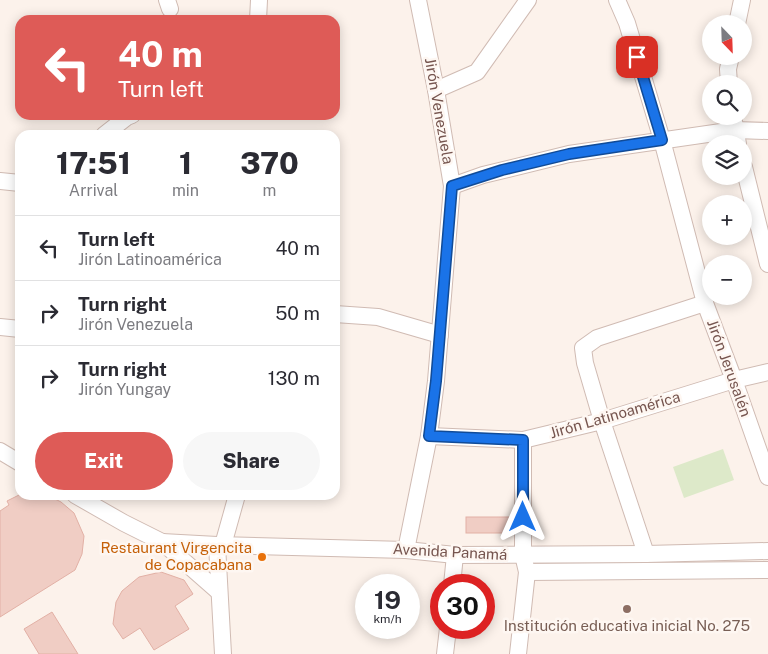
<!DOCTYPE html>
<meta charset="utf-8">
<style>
body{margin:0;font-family:"Public Sans",sans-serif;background:#f7f7f7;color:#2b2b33;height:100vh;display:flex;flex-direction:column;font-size:19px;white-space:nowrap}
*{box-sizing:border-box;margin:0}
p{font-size:16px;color:#7c7c81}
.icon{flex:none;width:28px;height:28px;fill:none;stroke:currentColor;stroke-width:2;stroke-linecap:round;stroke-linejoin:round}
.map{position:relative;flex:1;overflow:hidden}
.details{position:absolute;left:15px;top:130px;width:325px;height:370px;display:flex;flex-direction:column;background:#fff;border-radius:15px;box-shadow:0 2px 12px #0003}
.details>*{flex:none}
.top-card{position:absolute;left:15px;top:15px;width:325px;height:105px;border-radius:15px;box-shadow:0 2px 12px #0003;background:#de5b57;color:#fff;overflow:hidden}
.needle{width:32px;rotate:157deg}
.fabs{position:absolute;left:702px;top:15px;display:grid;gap:10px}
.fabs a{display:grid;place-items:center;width:50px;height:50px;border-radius:50%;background:#fff;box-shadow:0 2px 12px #0003;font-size:25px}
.speed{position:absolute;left:355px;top:574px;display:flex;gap:10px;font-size:25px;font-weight:700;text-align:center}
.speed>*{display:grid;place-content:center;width:65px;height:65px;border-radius:50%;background:#fff;box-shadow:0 2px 12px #0003;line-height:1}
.speed small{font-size:12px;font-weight:400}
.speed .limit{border:8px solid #d22;background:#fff;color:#111}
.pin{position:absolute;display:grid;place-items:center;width:42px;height:42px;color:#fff;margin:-21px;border-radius:10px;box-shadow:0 2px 8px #0006}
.me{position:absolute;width:55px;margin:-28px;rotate:0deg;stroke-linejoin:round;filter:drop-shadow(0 0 4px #0008)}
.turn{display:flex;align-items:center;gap:18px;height:105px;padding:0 20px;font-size:22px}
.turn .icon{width:65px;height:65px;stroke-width:2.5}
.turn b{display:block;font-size:35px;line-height:42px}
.eta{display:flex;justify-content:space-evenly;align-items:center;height:85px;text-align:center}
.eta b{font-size:30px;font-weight:800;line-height:35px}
.button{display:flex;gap:10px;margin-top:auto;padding:10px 20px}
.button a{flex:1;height:58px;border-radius:30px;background:#de5b57;color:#fff;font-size:20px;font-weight:800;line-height:58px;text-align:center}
.button a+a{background:#f7f7f7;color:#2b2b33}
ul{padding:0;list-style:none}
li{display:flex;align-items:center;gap:15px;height:65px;padding:0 20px;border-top:1px solid #e1e1e2}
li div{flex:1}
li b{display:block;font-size:19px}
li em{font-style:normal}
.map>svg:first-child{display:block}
</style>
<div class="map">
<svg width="768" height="654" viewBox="0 0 768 654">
<rect width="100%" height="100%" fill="#fcf2eb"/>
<polygon fill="#dde9c9" points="723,449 734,480 684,498 673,467"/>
<g fill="#f0cdc4" stroke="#e2b0a5">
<polygon points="19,495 47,495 61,502 74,513 84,536 82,554 75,570 0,617 0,511 9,505 7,501"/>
<rect x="466" y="517" width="47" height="16"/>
<polygon points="161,572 184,580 193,594 175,606 189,629 154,650 140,628 123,639 113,624 116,602 122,591 139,577"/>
<polygon points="52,612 78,654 39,654 24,629"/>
</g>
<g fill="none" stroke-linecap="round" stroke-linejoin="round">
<defs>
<g id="minor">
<polyline points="167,0 170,9"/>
<polyline points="617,0 627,23 662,140 705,303 734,380 768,477"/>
<polyline points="258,20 259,0"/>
<polyline points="737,24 742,0"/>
<polyline points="729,84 728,69 731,56"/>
<polyline points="436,90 477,72 528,0"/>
<polyline points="733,116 738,144"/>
<polyline points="104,135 127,117 132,115"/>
<polyline points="744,167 768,264"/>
<polyline points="0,181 20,183"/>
<polyline points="452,186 483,175 569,154 735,130 768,131"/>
<polyline points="335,314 378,317 440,335"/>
<polyline points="0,327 20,329"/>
<polyline points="429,436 523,440 602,421 734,380 768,372"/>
<polyline points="0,451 20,463"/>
<polyline points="75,495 124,523 162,542 219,592"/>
<polyline points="162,542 217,545 406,550 455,555 646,554 768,551"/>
<polyline points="217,545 223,654"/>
<polyline points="223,545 237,495"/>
<polyline points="406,550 429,436 436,381 452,186 436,90 418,0"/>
<polyline points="646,554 602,421 585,363 583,348 597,338 705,303"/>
<polyline points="527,572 768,570"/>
<polyline points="452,585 455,555"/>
<polyline points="445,654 448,628"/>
<polyline points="518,654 527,572 523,555 523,440"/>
</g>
</defs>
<use href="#minor" stroke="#d0bbb3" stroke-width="18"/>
<use href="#minor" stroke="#fff" stroke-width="16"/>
</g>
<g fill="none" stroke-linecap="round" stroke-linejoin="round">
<defs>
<polyline id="route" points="523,517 523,440 429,436 436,381 452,186 502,170 569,154 662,140 637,57"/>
</defs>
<use href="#route" stroke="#114b97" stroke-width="12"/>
<use href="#route" stroke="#1a73e8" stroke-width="9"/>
</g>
<circle fill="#e8710a" stroke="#fef7f2" stroke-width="2" cx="262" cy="557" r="5"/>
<circle fill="#8d6e63" stroke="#fef7f2" stroke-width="2" cx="627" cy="609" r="5"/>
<g text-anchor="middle" stroke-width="5" stroke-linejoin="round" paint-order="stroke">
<g font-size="15" fill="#76554f" stroke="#fef7f2">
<text transform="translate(439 111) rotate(80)" y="5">Jirón Venezuela</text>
<text transform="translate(729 368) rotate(70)" y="5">Jirón Jerusalén</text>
<text transform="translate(615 415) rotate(-16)" y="5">Jirón Latinoamérica</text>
<text transform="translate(450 552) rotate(3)" y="5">Avenida Panamá</text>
</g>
<g font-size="15" fill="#c56008" stroke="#fef7f2" text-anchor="end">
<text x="252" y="553">Restaurant Virgencita<tspan x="252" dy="17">de Copacabana</tspan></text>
</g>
<g font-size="15" fill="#785e54" stroke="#fef7f2">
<text x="627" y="631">Institución educativa inicial No. 275</text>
</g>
</g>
</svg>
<div class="fabs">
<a><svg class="needle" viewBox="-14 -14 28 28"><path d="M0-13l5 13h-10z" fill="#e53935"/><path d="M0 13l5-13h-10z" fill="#7c7c81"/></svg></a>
<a><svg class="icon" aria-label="search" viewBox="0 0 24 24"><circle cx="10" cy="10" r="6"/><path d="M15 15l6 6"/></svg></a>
<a><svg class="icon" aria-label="layers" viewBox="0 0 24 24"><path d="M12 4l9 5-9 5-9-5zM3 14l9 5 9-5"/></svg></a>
<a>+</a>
<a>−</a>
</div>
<div class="speed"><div>19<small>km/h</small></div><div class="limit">30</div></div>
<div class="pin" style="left:637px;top:57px;background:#d93025"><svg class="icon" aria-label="arrive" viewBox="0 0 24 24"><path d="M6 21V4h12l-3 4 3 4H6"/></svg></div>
<svg class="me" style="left:523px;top:517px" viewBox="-20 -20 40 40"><path d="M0-17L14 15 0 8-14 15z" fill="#1a73e8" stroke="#fff" stroke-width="4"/></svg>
<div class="top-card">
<div class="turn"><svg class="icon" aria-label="left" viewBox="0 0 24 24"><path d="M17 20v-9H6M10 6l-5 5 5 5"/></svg><div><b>40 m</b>Turn left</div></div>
</div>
<section class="details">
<div class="eta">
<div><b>17:51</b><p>Arrival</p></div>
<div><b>1</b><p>min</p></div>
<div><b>370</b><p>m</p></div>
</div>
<ul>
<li><svg class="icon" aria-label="left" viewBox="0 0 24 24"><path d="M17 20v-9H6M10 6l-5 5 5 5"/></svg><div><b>Turn left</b><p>Jirón Latinoamérica</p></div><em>40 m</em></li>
<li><svg class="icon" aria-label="right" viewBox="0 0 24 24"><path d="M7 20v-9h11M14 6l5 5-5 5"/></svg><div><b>Turn right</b><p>Jirón Venezuela</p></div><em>50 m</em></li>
<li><svg class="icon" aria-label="right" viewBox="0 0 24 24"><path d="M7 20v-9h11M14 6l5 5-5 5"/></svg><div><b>Turn right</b><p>Jirón Yungay</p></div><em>130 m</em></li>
</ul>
<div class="button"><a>Exit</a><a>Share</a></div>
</section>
</div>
